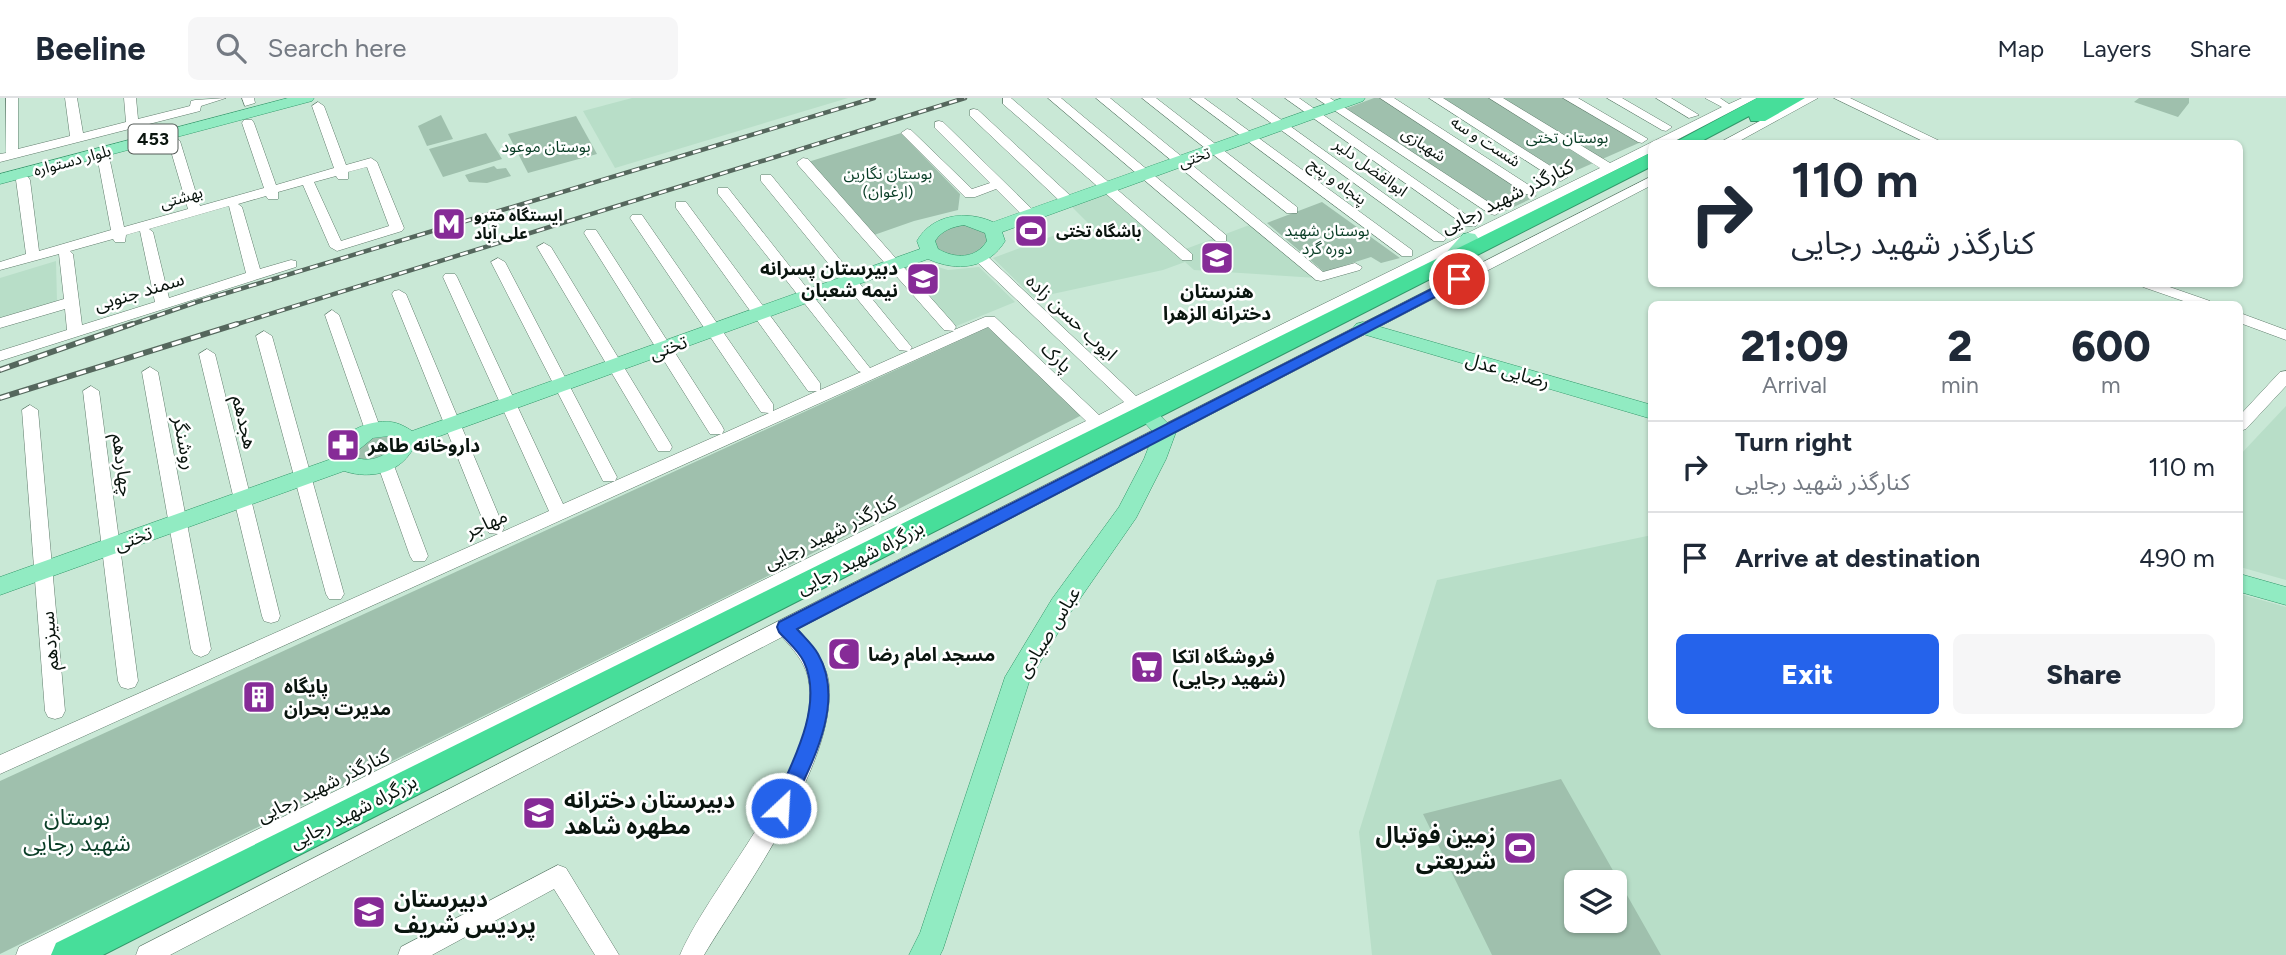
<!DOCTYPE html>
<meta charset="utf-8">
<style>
body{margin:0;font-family:Figtree,"Noto Sans Arabic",sans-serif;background:#f6f6f7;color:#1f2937;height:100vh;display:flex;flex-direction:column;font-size:26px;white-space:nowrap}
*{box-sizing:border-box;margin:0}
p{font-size:23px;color:#747a83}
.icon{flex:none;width:38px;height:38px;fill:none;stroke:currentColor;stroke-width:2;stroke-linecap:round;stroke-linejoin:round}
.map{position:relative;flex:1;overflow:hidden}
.sheet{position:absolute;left:1648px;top:203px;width:595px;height:427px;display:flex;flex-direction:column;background:#fff;border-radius:10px;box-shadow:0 2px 5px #0004}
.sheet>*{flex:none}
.top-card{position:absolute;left:1648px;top:42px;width:595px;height:147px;border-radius:10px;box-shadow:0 2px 5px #0004;background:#fff;color:#1f2937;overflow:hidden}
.controls{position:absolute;left:1564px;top:772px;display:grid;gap:14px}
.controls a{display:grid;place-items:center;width:63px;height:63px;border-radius:10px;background:#fff;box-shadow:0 2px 5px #0004;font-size:35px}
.pin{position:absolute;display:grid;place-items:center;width:60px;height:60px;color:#fff;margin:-30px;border:4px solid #fff;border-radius:50%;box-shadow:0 2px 7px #0007}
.me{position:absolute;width:77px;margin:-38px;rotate:25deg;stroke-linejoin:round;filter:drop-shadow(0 0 5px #0008)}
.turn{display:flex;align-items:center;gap:24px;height:147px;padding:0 28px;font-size:32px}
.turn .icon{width:91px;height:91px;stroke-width:2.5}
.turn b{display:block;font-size:49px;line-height:60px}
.eta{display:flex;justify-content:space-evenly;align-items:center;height:119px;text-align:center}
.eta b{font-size:42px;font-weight:800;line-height:49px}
.cta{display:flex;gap:14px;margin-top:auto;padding:14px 28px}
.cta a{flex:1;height:80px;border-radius:10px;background:#2563eb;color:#fff;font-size:28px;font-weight:800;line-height:80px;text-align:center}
.cta a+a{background:#f6f6f7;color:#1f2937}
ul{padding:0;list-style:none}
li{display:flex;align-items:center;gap:21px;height:91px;padding:0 28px;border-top:2px solid #e0e1e3}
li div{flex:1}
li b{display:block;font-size:26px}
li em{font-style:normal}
header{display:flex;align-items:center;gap:42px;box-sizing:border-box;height:98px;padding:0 35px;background:#fff;border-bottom:2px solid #e0e1e3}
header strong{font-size:33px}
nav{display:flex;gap:38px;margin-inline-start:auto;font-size:24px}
.search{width:490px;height:63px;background:#f6f6f7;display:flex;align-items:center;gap:18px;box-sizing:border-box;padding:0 24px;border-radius:10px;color:#747a83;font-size:26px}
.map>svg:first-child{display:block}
</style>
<header>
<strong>Beeline</strong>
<div class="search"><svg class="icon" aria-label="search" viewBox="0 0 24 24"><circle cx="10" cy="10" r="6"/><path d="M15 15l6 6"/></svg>Search here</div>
<nav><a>Map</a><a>Layers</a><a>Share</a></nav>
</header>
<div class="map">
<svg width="2286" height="857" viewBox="0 0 2286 857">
<rect width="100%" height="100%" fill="#c9e8d6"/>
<g fill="#b8dec8" fill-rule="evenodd">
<polygon points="632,0 848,0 615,70 583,13"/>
<polygon points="1108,95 1185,163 1191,159 1183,152 1252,126 1317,180 1194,172 1185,164 1163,172 1034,200 993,160 1088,125 1071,108"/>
<polygon points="56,163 57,204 0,221 0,180"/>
<polygon points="918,163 948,172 979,169 1015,204 954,229 900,170"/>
<polygon points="2286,308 2286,482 2240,469 2240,357"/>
<path d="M1652,437V626H2240V496L2286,509V857H1372L1359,734L1437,482ZM1577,784H1615V822H1577Z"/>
</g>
<g fill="#9fc0ad" fill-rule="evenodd">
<polygon points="1374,0 1380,0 1537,98 1503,114 1345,11"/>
<polygon points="1442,0 1565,0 1641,44 1566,77"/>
<polygon points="2139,0 2189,0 2189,5 2178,19 2134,4"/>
<polygon points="441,17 453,41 427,48 418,28"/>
<polygon points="576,18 597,56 528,75 508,36"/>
<polygon points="486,35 502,61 443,79 429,51"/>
<polygon points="901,35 960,96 958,112 914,123 874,137 808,64"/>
<polygon points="494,68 497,71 506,70 511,78 487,85 469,84 465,77"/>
<polygon points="1322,104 1400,160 1381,165 1371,159 1324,174 1267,125"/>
<polygon points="965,126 982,130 990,139 986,149 964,159 939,155 933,139 938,133"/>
<polygon points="989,229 1082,317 770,477 0,856 0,683"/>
<polygon points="373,335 399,339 389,360 356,365 350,353"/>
<path d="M1561,681L1661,857H1492L1423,716ZM1577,784H1615V822H1577Z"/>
</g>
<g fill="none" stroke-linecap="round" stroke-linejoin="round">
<defs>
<g id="minor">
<polygon points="6,0 18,0 18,51 70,38 65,0 77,0 83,35 126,24 124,0 136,0 138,21 190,8 191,3 195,2 226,0 201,8 200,13 0,64 0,56 6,55"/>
<polygon points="242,0 254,0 255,5 245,8"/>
<polygon points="1003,0 1011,0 1192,156 1192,162 1182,162 1003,6"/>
<polygon points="1048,0 1061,0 1226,137 1226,143 1216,143"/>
<polygon points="1096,0 1110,0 1323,174 1355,165 1362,169 1360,172 1321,183 1316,182"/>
<polygon points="1142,0 1156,0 1297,109 1297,115 1287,115"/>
<polygon points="1190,0 1204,0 1412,152 1412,158 1402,158"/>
<polygon points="1237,0 1251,0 1446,140 1444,143 1434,143"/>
<polygon points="1285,0 1299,0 1478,125 1476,128 1466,128"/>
<polygon points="1316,0 1330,0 1502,113 1495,117 1490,116"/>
<polygon points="1380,0 1394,0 1538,93 1531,97 1526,96"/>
<polygon points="1429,0 1443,0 1568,79 1561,83 1556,82"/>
<polygon points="1489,0 1503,0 1610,65 1722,9 1705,0 1720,0 1729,6 1742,0 1757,0 1669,46 1652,46 1652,54 51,857 16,857 19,849 1086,323 988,229 0,676 0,657 498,436 489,435 486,430 392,196 394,193 399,192 406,196 504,430 502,434 549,413 443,179 445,176 455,176 457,179 563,406 721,336 710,336 584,135 586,132 596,132 598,135 722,328 724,332 722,336 769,315 761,314 630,120 632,117 642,117 773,306 773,313 817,293 808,293 676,110 676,104 686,104 820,285 820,292 861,274 858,273 718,96 718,90 728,90 870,270 908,253 899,252 761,83 761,77 771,77 909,246 912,249 910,252 954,233 944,232 798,67 797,64 803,60 808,61 954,226 956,229 954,232 985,219 995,219 1099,317 1124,304 975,162 975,156 985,156 1136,298 1600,70"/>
<polygon points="1563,0 1578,0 1648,41 1642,45 1638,44"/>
<polygon points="1607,0 1622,0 1672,29 1666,33 1662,32"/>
<polygon points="1656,0 1671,0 1699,17 1689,20"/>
<polygon points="1803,0 1818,0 1734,46 1717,46"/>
<polygon points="1834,0 1850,0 1946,46 1929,46"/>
<path d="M318,4L324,8L346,67L371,60L377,64L404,130L402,133L337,153L330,149L303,87L278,94V101H268L266,98L238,106L242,109L260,171L291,162L296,163V169L0,263V253L67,232L65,211L0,230V220L64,201L59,156L0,172V164L26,156L16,82L18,79H28L30,82L39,153L111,132L98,63L99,60L104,59L110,63L124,129L188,111L168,43L170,40L174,39L180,43L200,108L264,90L242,25L244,22H252L254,25L276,87L334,70L312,8ZM367,69L389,128L341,143L314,84L336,78L338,81H348V74ZM229,108L246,175L169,200L153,134L149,131ZM140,133L155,204L82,227L73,156L70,153L113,141L115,144H125L126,137Z"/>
<polygon points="974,11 978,12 1074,101 1074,107 1064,107 970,18 970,12"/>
<polygon points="939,23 943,24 1035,114 1035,120 1025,120 996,91 975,99 965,99 901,35 907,31 911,32 972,91 990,85 935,30 935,24"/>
<path d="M1652,78V87L798,531C812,547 827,565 829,587C835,667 745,789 704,857H680C711,784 826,662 808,579C804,563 793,551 782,539L170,857H136L139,849Z"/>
<polygon points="544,145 551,149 670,345 672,349 670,353 658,353 537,149"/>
<polygon points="498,160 505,164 617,379 615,383 603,383 601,379 491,164"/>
<polygon points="2141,186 2161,186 2210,203 2212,206 2192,206 2143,189"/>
<polygon points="332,212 339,217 381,332 379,336 367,336 365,332 325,217"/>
<polygon points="2240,215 2286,232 2286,242 2240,225"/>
<polygon points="264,233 272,238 344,496 341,501 329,501 326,496 256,238"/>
<polygon points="207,251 215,256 280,518 278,523 271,525 264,523 262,518 199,256"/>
<polygon points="150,269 158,274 211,551 208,556 201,559 194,556 191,551 142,274"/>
<polygon points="2286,273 2286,288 2246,331 2240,333 2240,317 2280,274"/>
<polygon points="91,288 99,293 138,583 135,589 128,591 121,589 118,583 83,293"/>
<polygon points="30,307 38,312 65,613 62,619 55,621 48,619 45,613 22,312"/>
<polygon points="385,359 393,365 428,458 425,463 413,463 410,458 377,365"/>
<polygon points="558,767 566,770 619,857 595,857 554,791 432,857 398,857 401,849"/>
</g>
<g id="major">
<polygon points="288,0 314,0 312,3 0,86 0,76"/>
<path d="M1342,0H1365L1363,3L1002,134L1005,143C988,171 957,174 928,161L415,347C402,375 371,382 344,373L0,497V479L334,360C334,335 370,321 391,324C399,325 406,329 412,333L920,151L917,143C932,116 967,112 993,124ZM964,127L985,135L987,143C976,161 955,161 938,151L935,143C942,132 952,129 964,127ZM389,338L394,341V346C385,360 371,364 356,360V354L373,340Z"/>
<polygon points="1469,135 1475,136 1478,140 1475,144 1455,166 1443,166 1440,162 1443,158 1463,136"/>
<polygon points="1363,224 1652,307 1652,321 1356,234 1353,230 1356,226"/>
<polygon points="1146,308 1153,310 1176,334 1166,361 1136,420 1070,515 1030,581 943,851 940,857 909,857 920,835 1005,579 1052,501 1119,409 1144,361 1154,335 1136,315 1139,310"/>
<polygon points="2240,476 2286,489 2286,507 2240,494"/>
</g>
<g id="highway">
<polygon points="1757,0 1805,0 1765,23 1751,23 1749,18 1696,46 1672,46"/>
<polygon points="1652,54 1652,68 103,857 51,857 56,845"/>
</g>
</defs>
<use href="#minor" stroke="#607c6c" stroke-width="1"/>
<use href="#major" stroke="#319769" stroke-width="1"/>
<use href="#highway" stroke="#319769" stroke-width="2"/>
<use href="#minor" fill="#fff" fill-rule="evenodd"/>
<use href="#major" fill="#91ebc2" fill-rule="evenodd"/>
<use href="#highway" fill="#47de9a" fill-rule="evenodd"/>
<defs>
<g id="rail-far1">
<polyline points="127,228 197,204 874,0"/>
<polyline points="231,228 965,0"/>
</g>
<g id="rail">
<polyline points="0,272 132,226"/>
<polyline points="0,300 237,226"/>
</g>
</defs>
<use href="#rail-far1" stroke="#55675d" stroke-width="4.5"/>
<use href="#rail" stroke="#55675d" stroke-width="6"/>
<use href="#rail-far1" stroke="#fff" stroke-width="2.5" stroke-dasharray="8" stroke-linecap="butt"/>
<use href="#rail" stroke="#fff" stroke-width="3.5" stroke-dasharray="10" stroke-linecap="butt"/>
</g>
<path fill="#2563eb" stroke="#184099" stroke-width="2" d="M1459,177L1464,178V184L797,531C804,539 813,547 818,556C847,606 809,670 788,716L781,718L774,716L772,710C790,669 825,608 804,564C799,553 787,543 779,534L777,529L779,524Z"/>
<defs>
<symbol id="metro-square" viewBox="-11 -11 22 22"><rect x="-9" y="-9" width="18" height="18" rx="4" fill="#862b97" stroke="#fff"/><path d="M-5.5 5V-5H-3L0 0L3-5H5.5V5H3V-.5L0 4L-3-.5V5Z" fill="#fff"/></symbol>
<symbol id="stadium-square" viewBox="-11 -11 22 22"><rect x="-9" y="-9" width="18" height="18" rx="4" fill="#862b97" stroke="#fff"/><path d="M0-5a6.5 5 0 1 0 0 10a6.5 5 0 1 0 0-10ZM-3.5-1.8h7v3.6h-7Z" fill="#fff"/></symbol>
<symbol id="school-square" viewBox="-11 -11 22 22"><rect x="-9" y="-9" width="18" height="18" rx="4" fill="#862b97" stroke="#fff"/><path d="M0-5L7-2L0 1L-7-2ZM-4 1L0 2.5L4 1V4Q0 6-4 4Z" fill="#fff"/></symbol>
<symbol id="pharmacy-square" viewBox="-11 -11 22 22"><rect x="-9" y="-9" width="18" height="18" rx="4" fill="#862b97" stroke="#fff"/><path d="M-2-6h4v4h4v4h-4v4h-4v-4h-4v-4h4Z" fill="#fff"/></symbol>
<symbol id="mosque-square" viewBox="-11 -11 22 22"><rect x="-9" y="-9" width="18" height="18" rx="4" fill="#862b97" stroke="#fff"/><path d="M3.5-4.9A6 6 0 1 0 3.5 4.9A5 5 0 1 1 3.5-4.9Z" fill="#fff"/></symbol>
<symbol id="supermarket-square" viewBox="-11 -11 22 22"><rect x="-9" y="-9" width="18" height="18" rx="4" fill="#862b97" stroke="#fff"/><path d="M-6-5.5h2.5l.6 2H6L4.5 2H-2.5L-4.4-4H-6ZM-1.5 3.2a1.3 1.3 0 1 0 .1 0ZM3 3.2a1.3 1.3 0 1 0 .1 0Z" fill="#fff"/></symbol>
<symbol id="building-square" viewBox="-11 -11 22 22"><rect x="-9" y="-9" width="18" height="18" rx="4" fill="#862b97" stroke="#fff"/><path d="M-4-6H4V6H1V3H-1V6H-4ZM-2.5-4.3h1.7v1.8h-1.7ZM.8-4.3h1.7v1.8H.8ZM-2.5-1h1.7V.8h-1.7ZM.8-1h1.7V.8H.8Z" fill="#fff"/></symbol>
</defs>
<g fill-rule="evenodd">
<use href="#metro-square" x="430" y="107" width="38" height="38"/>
<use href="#stadium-square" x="1012" y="114" width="38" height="38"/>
<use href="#school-square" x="1198" y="141" width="38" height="38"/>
<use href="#school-square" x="904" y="162" width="38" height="38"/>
<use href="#pharmacy-square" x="324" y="328" width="38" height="38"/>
<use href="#mosque-square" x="825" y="537" width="38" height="38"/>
<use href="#supermarket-square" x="1128" y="550" width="38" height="38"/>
<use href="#building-square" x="240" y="580" width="38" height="38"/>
<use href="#school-square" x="520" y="696" width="38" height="38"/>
<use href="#stadium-square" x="1501" y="731" width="38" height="38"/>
<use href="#school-square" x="350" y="795" width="38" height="38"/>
</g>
<g text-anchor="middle" stroke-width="5" stroke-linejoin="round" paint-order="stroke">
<g font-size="16" fill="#093d26" stroke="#fff">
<text x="1567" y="45">بوستان تختی</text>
<text x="546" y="54">بوستان موعود</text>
<text x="888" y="81">بوستان نگارین<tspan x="888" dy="18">(ارغوان)</tspan></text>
<text x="1327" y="138">بوستان شهید<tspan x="1327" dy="18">دوره گرد</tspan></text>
</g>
<g font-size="16" fill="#09140e" stroke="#fff">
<text transform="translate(1486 43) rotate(33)" y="6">شست و سه</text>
<text transform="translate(1424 46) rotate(33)" y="6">شهبازی</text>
<text transform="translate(1194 59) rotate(-20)" y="6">تختی</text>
<text transform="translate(72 62) rotate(-15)" y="6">بلوار دستواره</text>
<text transform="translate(1371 69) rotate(36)" y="6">ابوالفضل دلیر</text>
<text transform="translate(1338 83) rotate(36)" y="6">پنجاه و پنج</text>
<text transform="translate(181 99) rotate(-16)" y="6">بهشتی</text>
</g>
<g font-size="16" font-weight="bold" fill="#09140e" stroke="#fff" text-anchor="start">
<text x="474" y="123">ایستگاه مترو<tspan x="474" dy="18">علی آباد</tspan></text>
<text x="1056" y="139">باشگاه تختی</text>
</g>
<rect fill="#fff" stroke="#535a56" stroke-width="2" x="128.5" y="26.5" width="49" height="29" rx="5"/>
<g font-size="18" font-weight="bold" fill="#09140e">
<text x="153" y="47">453</text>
</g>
<g font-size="19" fill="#09140e" stroke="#fff">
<text transform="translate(1507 98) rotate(-26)" y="7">کنارگذر شهید رجایی</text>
<text transform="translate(139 193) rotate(-17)" y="7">سمند جنوبی</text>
<text transform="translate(1072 219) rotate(43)" y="7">ایوب حسن زاده</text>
<text transform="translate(668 249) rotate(-20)" y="7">تختی</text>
<text transform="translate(1057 259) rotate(44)" y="7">پارک</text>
<text transform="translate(1508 272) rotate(16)" y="7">رضایی عدل</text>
<text transform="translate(245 324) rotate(77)" y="7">هجدهم</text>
<text transform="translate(185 345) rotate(79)" y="7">روشنگر</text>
<text transform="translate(123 367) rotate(83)" y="7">چهاردهم</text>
<text transform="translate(486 425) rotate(-24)" y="7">مهاجر</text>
<text transform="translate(830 434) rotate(-26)" y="7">کنارگذر شهید رجایی</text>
<text transform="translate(133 440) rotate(-20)" y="7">تختی</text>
<text transform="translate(860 459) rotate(-27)" y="7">بزرگراه شهید رجایی</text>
<text transform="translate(1048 534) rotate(-58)" y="7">عباس صیادی</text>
<text transform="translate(49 543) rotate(-95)" y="7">سیزدهم</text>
<text transform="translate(323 687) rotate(-26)" y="7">کنارگذر شهید رجایی</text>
<text transform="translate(353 713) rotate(-27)" y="7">بزرگراه شهید رجایی</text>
</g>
<g font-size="19" font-weight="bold" fill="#09140e" stroke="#fff" text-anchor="start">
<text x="898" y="177" text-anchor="end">دبیرستان پسرانه<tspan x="898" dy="22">نیمه شعبان</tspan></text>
<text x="1217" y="200" text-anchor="middle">هنرستان<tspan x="1217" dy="22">دخترانه الزهرا</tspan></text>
<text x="368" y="354">داروخانه طاهر</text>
<text x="868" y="563">مسجد امام رضا</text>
<text x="1172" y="565">فروشگاه اتکا<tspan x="1172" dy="22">(شهید رجایی)</tspan></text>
<text x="284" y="595">پایگاه<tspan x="284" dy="22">مدیرت بحران</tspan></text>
</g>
<g font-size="23" font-weight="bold" fill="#09140e" stroke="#fff" text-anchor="start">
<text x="564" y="710">دبیرستان دخترانه<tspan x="564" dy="26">مطهره شاهد</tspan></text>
<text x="1496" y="745" text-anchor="end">زمین فوتبال<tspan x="1496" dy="26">شریعتی</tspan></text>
<text x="394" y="809">دبیرستان<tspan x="394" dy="26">پردیس شریف</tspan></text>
</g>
<g font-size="23" fill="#093d26" stroke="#fff">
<text x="77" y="727">بوستان<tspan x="77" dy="26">شهید رجایی</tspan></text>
</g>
</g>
</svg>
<div class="controls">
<a><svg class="icon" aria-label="layers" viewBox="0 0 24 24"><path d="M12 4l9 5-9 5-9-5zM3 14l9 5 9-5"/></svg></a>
</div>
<div class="pin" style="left:1459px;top:181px;background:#d93025"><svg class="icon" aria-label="arrive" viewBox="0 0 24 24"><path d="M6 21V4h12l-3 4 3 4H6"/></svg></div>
<svg class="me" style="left:781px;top:710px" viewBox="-20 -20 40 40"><circle r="17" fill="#2563eb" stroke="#fff" stroke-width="3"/><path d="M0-11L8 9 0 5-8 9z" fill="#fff"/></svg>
<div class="top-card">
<div class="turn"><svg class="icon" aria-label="right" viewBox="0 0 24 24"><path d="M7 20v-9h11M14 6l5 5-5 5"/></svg><div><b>110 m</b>کنارگذر شهید رجایی</div></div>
</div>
<section class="sheet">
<div class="eta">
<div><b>21:09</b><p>Arrival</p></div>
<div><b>2</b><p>min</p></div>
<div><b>600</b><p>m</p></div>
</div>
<ul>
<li><svg class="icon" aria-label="right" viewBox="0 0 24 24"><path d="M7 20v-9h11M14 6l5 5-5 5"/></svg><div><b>Turn right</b><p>کنارگذر شهید رجایی</p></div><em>110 m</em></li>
<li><svg class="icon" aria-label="arrive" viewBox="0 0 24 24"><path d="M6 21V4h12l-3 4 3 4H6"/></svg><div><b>Arrive at destination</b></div><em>490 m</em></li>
</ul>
<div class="cta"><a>Exit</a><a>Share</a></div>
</section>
</div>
